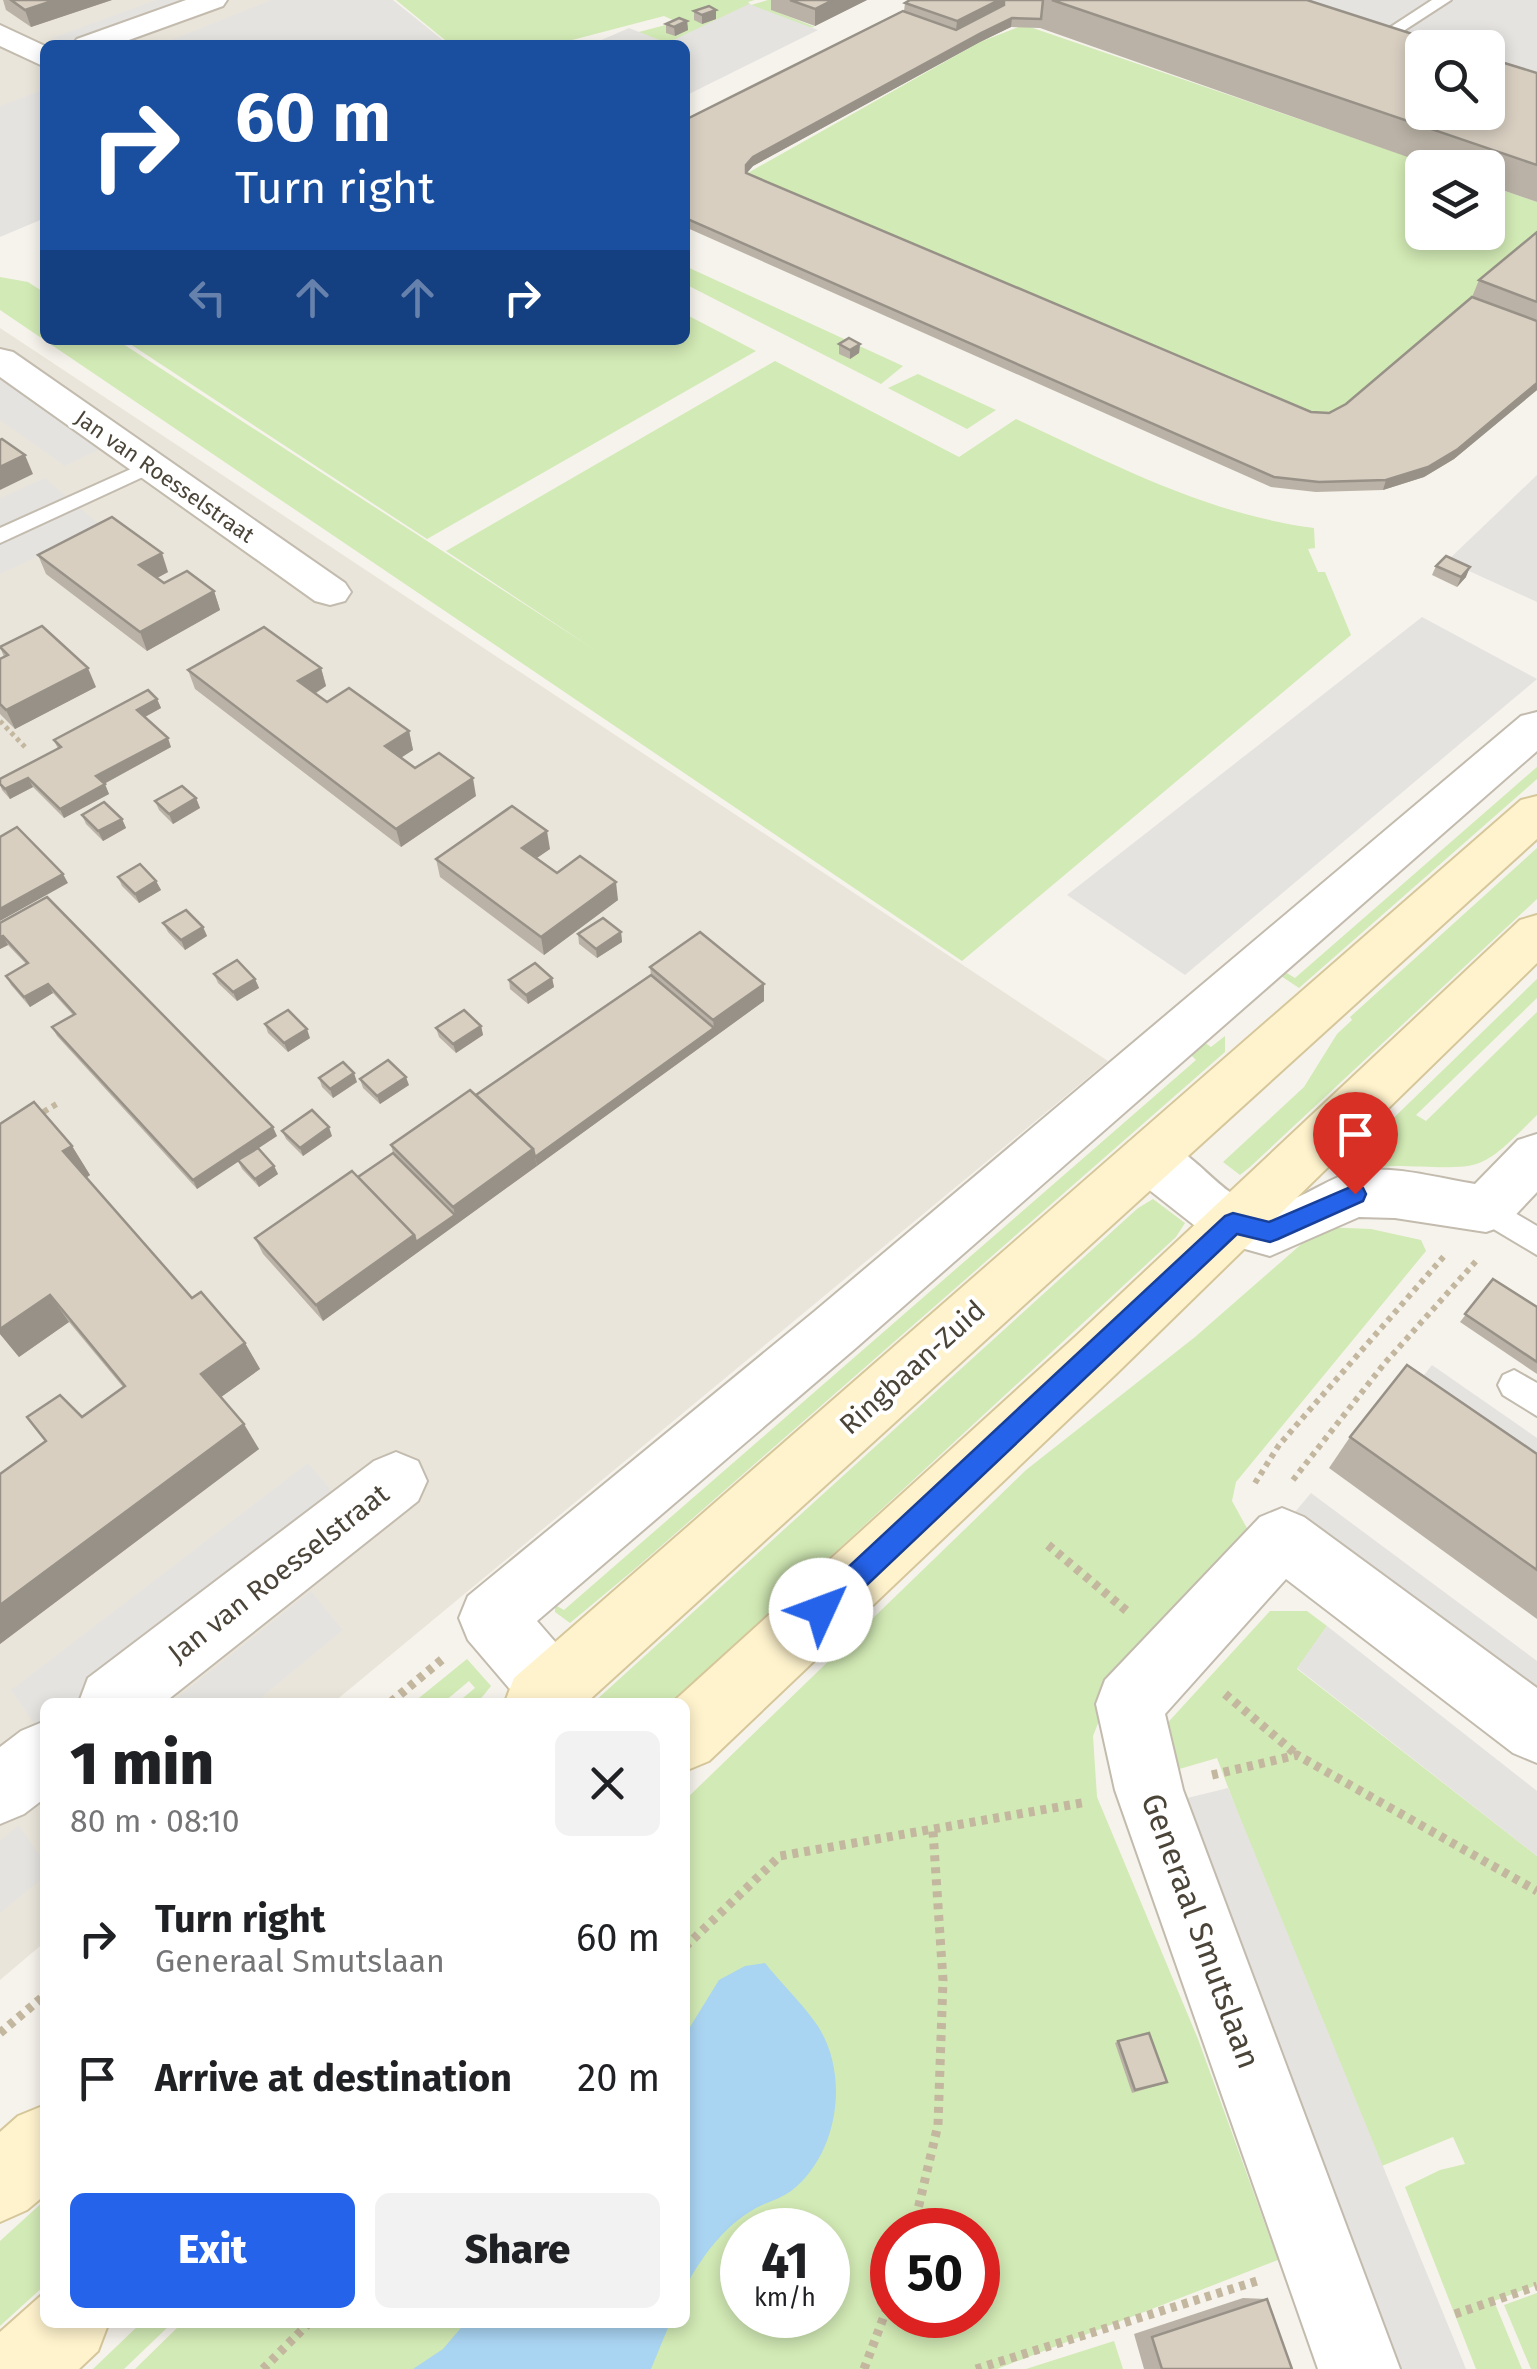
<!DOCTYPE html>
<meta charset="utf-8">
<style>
body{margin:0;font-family:"Fira Sans",sans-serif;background:#f2f2f2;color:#202124;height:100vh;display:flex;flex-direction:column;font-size:38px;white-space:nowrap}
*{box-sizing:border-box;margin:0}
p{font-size:32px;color:#757577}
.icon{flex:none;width:55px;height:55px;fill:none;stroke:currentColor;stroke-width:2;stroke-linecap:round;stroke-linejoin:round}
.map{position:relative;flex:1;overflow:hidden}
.sheet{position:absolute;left:40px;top:1698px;width:650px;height:630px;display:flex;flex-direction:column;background:#fff;border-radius:15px;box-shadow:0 5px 15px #0003}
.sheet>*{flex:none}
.hud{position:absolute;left:40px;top:40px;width:650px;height:305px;border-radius:15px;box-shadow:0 5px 15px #0003;background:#1a4fa0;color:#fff;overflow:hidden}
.controls{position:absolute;left:1405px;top:30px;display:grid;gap:20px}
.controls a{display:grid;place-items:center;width:100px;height:100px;border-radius:15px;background:#fff;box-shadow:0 5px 15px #0003;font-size:50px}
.speed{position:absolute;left:720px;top:2208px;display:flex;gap:20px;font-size:50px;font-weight:700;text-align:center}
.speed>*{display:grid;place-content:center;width:130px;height:130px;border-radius:50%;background:#fff;box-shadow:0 5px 15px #0003;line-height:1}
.speed small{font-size:25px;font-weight:400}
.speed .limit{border:15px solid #d22;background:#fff;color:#111}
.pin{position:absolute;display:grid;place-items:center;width:85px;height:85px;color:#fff;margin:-102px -42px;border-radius:50% 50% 50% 0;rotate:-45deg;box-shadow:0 0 10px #0007}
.pin .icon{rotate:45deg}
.me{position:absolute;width:110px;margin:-55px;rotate:47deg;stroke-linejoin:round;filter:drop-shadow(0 0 8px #0008)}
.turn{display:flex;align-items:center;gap:35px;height:210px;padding:0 30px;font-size:45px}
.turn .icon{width:130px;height:130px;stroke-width:2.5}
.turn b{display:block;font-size:70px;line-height:85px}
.lanes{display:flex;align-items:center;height:95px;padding:0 30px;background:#0003;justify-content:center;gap:50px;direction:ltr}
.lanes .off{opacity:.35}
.round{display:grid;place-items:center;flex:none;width:105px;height:105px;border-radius:15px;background:#f2f2f2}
.summary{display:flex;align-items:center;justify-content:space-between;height:170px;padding:0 30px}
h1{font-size:60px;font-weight:800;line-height:75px}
.action{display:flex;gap:20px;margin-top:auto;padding:20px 30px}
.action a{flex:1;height:115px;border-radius:15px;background:#2563eb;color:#fff;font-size:40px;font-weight:800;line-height:115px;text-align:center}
.action a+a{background:#f2f2f2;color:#202124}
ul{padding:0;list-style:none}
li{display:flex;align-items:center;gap:30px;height:140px;padding:0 30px}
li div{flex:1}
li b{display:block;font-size:38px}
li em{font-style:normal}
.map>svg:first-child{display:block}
</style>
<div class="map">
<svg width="1537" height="2369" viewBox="0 0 1537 2369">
<rect width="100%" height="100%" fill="#f6f3ec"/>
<g fill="#eae5da">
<polygon points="0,0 313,0 187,45 45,45 45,96 0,112"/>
<polygon points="0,328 1108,1061 334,1702 45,1702 45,1942 0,1980"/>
</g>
<g fill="#d2eab5" fill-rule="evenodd">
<polygon points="396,0 755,0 748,2 751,5 768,0 792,0 772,10 815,27 668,45 589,45 677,22 664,16 553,45 451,45"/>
<polygon points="1024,25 1439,167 1422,168 1422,232 1488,232 1488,185 1537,202 1537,250 1326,423 746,174 980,42"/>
<polygon points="685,266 903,366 881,384 685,284"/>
<path d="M0,277L28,282L45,293V340H117L595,650L446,551L775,361L959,457L1016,419C1113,464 1207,514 1314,528L1315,548L1308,549L1318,572H1325L1351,635L962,961L0,310Z"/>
<polygon points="685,314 756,351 427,539 124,340 685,340"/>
<polygon points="918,374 996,410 967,429 888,388"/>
<polygon points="1537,767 1537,779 1299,988 1281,976 1285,972 1295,978"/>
<polygon points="1537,848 1537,899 1250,1167 1240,1175 1223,1162 1304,1087 1337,1034 1352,1020 1350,1017"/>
<path d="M1537,979V998L1416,1115L1426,1121L1537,1012V1115C1478,1175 1482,1168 1401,1166C1382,1165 1365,1171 1347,1170L1345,1165Z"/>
<polygon points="1225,1036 1225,1052 636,1568 570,1623 555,1612 555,1605 564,1610 1196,1060 1190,1054 1204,1042 1211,1047"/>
<polygon points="1153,1199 1185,1223 1176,1237 673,1702 594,1702 1138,1208"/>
<path d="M1321,1227L1371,1229L1421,1240L1426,1251L1236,1482L1232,1501L1248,1530L1108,1698L1093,1736L1097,1797L1198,2039L1278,2260L997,2369H135L182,2323L685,2322V1800L1026,1470L1195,1337ZM742,2230H828V2315H742ZM892,2230H978V2315H892Z"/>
<polygon points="1270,1611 1307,1611 1327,1626 1297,1669 1537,1856 1537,2285 1494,2301 1522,2369 1476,2369 1405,2187 1440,2170 1465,2164 1453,2137 1372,2170 1217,1758 1159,1775 1161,1730"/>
<polygon points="467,1659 491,1686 478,1702 458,1702 475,1688 469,1681 444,1702 414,1702"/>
<polygon points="45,2200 45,2285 0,2326 0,2241"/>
<polygon points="1537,2293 1537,2369 1531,2369 1504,2305"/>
<polygon points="141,2323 172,2323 124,2369 93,2369"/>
<polygon points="1114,2341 1123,2369 1026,2369"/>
</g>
<g fill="#e5e3e0">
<polygon points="156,0 196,0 73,45 52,38"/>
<polygon points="271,0 393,0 449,45 159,45"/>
<polygon points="1224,0 1537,0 1537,103 1488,86 1488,48 1422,48"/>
<polygon points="749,4 818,30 685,96 685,45 590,45 629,28 667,43"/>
<polygon points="45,89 45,218 0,237 0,106"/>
<polygon points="0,376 102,448 65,466 0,420"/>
<polygon points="1537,475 1537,602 1447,561"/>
<polygon points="45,478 102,527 0,574 0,498"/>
<polygon points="1422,617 1537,679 1185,975 1067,895"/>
<polygon points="1432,1365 1537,1438 1537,1487 1407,1396"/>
<polygon points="308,1463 339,1499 80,1702 45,1702 45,1730 41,1733 11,1690"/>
<polygon points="1311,1493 1537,1661 1537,1717 1284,1525"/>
<polygon points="311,1591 343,1630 256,1702 172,1702"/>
<polygon points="1327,1626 1537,1791 1537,1856 1297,1668"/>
<polygon points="1228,1788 1466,2369 1388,2369 1171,1802"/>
<polygon points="19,1825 45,1864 45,1876 0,1913 0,1841"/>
</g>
<g fill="#a9d4f2">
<path d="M765,1963C781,1983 800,2001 815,2022C851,2072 839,2154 791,2191C780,2199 767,2202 756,2208C724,2226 702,2256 685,2288V2035L719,1980L745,1966Z"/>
<polygon points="465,2323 465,2322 670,2323 651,2369 413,2369 443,2349"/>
</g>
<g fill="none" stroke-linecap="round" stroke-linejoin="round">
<defs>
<g id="service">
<polygon points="1432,0 1451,0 1374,50 1360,47"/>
<polygon points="151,460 158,462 162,466 158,470 0,543 0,528"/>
<polygon points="1486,1196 1537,1226 1537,1255 1475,1218 1471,1209 1475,1200"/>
<polygon points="1514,1370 1537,1383 1537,1416 1503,1395 1498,1385 1503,1375"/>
</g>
<g id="minor">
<polygon points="186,0 227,0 223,6 115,45 72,45 77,39"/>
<polygon points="0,25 45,46 45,67 0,46"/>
<polygon points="0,349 13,352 345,583 351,592 345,601 330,605 315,601 0,377"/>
<polygon points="1537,712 1537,751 857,1347 537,1621 576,1666 586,1689 581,1702 521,1702 468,1640 459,1618 468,1596 815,1311 1521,716"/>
<path d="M1537,1134V1192L1506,1225L1486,1232L1395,1218L1359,1217L1270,1256L1213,1240L1129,1174L1121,1158L1129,1142C1181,1124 1208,1189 1252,1204C1284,1215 1322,1179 1353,1172C1390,1164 1437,1178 1475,1184L1518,1140Z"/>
<polygon points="396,1452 418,1461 427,1481 418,1501 165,1702 79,1702 88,1678 374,1461"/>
<polygon points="1282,1508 1304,1517 1537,1688 1537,1763 1513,1753 1286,1579 1165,1714 1183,1790 1400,2369 1318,2369 1115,1790 1096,1704 1105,1680 1260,1517"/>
<polygon points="45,1721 45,1798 24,1814 0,1824 0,1747 21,1731"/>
</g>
<g id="secondary">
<polygon points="1537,796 1537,839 587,1702 505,1702 514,1678 1521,800"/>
<polygon points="1537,915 1537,963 1117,1373 709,1761 685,1771 685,1702 673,1702 1075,1337 1520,920"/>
<polygon points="45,2105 45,2195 27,2210 0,2222 0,2132 18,2116"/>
<polygon points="45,2292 45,2322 109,2322 98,2351 79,2369 0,2369 0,2332"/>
</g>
</defs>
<use href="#service" stroke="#c2bbae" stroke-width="4"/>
<use href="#minor" stroke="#c2bbae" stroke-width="4"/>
<use href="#secondary" stroke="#d6c79b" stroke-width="4"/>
<polyline stroke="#c4b79f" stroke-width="5" stroke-dasharray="4 4" stroke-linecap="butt" points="0,721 26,748"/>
<g stroke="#c4b79f" stroke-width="6" stroke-dasharray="5 5" stroke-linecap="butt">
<polyline points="35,1117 60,1102"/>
<polyline points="1293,1480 1384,1364 1477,1260"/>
<polyline points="1255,1483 1279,1445 1445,1255"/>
</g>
<g stroke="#c4b79f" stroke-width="9" stroke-dasharray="6 6" stroke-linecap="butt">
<polyline points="1048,1545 1128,1612"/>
<polyline points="1225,1694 1296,1754"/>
<polyline points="391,1702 445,1657"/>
<polyline points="1212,1775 1297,1755 1537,1891"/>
<polyline points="685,1947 780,1856 1087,1802"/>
<polyline points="0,2033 45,1995"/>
<polyline points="913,2230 938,2125 943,1980 933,1831"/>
<polyline points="1455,2314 1537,2286"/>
<polyline points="263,2369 310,2322"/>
<polyline points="864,2369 892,2295"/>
<polyline points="976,2369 1257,2281"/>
</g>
<use href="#service" fill="#fff" fill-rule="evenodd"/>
<use href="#minor" fill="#fff" fill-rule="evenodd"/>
<use href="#secondary" fill="#fff3cd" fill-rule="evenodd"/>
</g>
<g fill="#bab2a6">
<polygon points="3,0 112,0 31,27 6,10"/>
<polygon points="771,0 867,0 815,26 771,10"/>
<polygon points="910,0 1307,0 1537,73 1537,202 1488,185 1488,168 1439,168 1040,28 1011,27 980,42 753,166 746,174 1311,412 1329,413 1346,404 1472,297 1479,280 1537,232 1537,390 1454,459 1424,477 1383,490 1316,492 1271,487 685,227 685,120 904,11 905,3"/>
<polygon points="716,10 716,19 702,24 694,20 694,11"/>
<polygon points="687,21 688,30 675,36 666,33 666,24"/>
<polygon points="839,344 860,344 859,353 850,359 839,354"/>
<polygon points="38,555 168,572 157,578 164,583 214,591 220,610 147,651 46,574"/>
<polygon points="1436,566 1466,577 1457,587 1432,575"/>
<polygon points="0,647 96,687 15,729 0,714 0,659 4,657"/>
<polygon points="321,668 326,686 315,694 327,702 409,731 413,750 401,757 415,768 476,796 401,847 195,689 188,670"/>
<polygon points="157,699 161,708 145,717 171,747 104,784 109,794 64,818 33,787 10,799 2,790 0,784 58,749 54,740"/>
<polygon points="196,798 200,808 173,824 159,810 155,801"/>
<polygon points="82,815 122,819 126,828 103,841 86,824"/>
<polygon points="550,849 537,858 557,873 618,900 544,955 440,877 436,859"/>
<polygon points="118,877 156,881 161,890 139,903 122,886"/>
<polygon points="0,923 277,1136 258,1148 274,1166 278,1174 259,1187 242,1169 238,1161 197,1189 57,1036 52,1027 73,1015 53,993 30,1007 11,985 6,976 26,964 8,945 0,949"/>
<polygon points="163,923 203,927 207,936 185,950 168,932"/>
<polygon points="621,932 622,942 597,958 579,944 578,934"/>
<polygon points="650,967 764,984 764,1001 323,1321 263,1254 255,1238 358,1177 393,1153 391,1145 476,1095 651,975"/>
<polygon points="214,974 255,979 259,988 237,1001 218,983"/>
<polygon points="552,978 554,987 528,1004 510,989 509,980"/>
<polygon points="265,1024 310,1038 288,1052 268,1033"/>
<polygon points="481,1026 483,1035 456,1053 439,1037 436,1028"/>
<polygon points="319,1078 357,1082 333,1098 322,1087"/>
<polygon points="360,1079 409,1085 380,1104 363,1088"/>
<polygon points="0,1124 72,1146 90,1175 86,1178 192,1298 245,1343 260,1369 221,1397 259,1449 0,1644 0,1474 123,1387 69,1322 19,1357 0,1334"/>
<polygon points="282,1131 332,1136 303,1156 286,1139"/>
<polygon points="1493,1279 1537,1307 1537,1374 1460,1322"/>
<polygon points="1350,1437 1537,1454 1537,1619 1329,1468"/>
<polygon points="1118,2041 1163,2084 1132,2093 1115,2043"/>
<polygon points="1243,2298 1267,2299 1292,2369 1144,2369 1134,2334"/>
</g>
<g fill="#979187">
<polygon points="55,0 112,0 31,27 25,10"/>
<polygon points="833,0 867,0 815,26 815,9"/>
<polygon points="999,0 1004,0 1003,14 955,39 957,21"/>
<polygon points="716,10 716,19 702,24 702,15"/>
<polygon points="1012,18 1011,27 980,42 753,166 746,174 746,165 753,157 981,33"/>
<polygon points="687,21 688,30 675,36 674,27"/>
<polygon points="860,344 859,353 850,359 850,350"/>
<polygon points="1537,383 1537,390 1454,459 1424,477 1383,490 1386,480"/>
<polygon points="25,455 33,474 0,490 0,467"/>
<polygon points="162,553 168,572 146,584 139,565"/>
<polygon points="1470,567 1466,577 1457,587 1461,577"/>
<polygon points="214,591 220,610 147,651 140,632"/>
<polygon points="88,668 96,687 15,729 6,710"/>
<polygon points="321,668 326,686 304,700 298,681"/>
<polygon points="157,699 161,708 141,719 137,710"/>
<polygon points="409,731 413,750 390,765 385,746"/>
<polygon points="168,738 171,747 100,786 96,776"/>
<polygon points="28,778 33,787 10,799 5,789"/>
<polygon points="473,778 476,796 401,847 396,829"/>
<polygon points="105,784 109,794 64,818 60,809"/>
<polygon points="196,798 200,808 173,824 169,814"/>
<polygon points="122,819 126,828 103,841 98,831"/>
<polygon points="547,831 550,849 525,866 522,848"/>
<polygon points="63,874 68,883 0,921 0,909"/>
<polygon points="156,881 161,890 139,903 135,894"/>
<polygon points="616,882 618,900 544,955 541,937"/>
<polygon points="203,927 207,936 185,950 181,940"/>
<polygon points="621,932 622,942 597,958 596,949"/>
<polygon points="3,936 8,945 0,949 0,937"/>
<polygon points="552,978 554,987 528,1004 526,995"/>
<polygon points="255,979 259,988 237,1001 233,992"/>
<polygon points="48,984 53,993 30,1007 24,997"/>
<polygon points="764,984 764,1001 537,1166 535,1157 714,1028 713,1020"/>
<polygon points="481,1026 483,1035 456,1053 453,1044"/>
<polygon points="307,1029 310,1038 288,1052 284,1043"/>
<polygon points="354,1073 357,1082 333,1098 330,1089"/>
<polygon points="406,1077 409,1085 380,1104 377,1096"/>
<polygon points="273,1127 277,1136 197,1189 193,1180"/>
<polygon points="329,1127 332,1136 303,1156 300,1148"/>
<polygon points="72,1146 90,1175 81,1181 63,1151"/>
<polygon points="533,1149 537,1166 323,1321 316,1305 414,1235 455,1215 453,1207"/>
<polygon points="274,1166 278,1174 259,1187 255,1179"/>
<polygon points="50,1295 69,1322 19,1357 0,1334 0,1329"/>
<polygon points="245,1343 260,1369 217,1400 201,1374"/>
<polygon points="244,1424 259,1449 0,1644 0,1605"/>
</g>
<g fill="#d8cfc1" stroke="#979187" stroke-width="2.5">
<polygon points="11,0 55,0 25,10"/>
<polygon points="790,0 833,0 815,9"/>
<polygon points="910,0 999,0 957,21 905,3"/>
<polygon points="1004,0 1043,0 1041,19 1012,18 981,33 753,157 746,165 746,173 1311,412 1329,413 1346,404 1472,297 1537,321 1537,383 1458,449 1428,467 1386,480 1319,482 1274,477 685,218 685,120 903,11 956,30 1004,5"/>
<polygon points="1052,0 1307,0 1456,48 1422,48 1422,112 1488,112 1488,58 1537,73 1537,165"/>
<polygon points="709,6 716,10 702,15 694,11"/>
<polygon points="679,18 687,21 674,27 666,24"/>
<polygon points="1537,232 1537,302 1479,280"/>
<polygon points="849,338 860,344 850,350 839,344"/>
<polygon points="2,439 25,455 0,467 0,440"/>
<polygon points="112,517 162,553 139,565 164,583 187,571 214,591 140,632 38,555"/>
<polygon points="1446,556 1470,567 1461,577 1436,566"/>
<polygon points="42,626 88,668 6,710 0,704 0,659 8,655 0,647"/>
<polygon points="264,627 321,668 298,681 327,702 349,688 409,731 385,746 415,768 439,753 473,778 396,829 188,670"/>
<polygon points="148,690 157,699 137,710 168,738 96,776 105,784 60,809 28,778 5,789 0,784 0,779 61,747 54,740"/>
<polygon points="182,786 196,798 169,814 155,801"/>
<polygon points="104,802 122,819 98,831 82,815"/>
<polygon points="512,806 547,831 522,848 557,873 580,856 616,882 541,937 436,859"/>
<polygon points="17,827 63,874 0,909 0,837"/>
<polygon points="140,864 156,881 135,894 118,877"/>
<polygon points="47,897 273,1127 193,1180 52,1027 75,1014 48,984 24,997 6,976 28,963 3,936 0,937 0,923"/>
<polygon points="186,910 203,927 181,940 163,923"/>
<polygon points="603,918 621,932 596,949 578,934"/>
<polygon points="700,932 764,984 713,1020 650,967"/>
<polygon points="237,960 255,979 233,992 214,974"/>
<polygon points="535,963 552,978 526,995 509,980"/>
<polygon points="651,975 714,1028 535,1157 533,1149 476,1095"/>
<polygon points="288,1010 307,1029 284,1043 265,1024"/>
<polygon points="464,1010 481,1026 453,1044 436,1028"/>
<polygon points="388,1060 406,1077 377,1096 360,1079"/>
<polygon points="343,1062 354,1073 330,1089 319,1078"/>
<polygon points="470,1090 533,1149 453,1207 391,1145"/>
<polygon points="34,1102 72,1146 63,1151 192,1298 201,1292 245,1343 201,1374 244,1424 0,1605 0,1474 46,1441 27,1417 60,1395 82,1417 125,1386 50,1295 0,1329 0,1124"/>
<polygon points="312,1110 329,1127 300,1148 282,1131"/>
<polygon points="258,1148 274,1166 255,1179 238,1160"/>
<polygon points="393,1153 455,1215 416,1242 414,1235 358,1177"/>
<polygon points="352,1171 414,1235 316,1305 255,1238"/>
<polygon points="1493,1279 1537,1307 1537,1362 1465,1314"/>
<polygon points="1407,1365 1537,1454 1537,1570 1350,1437"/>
<polygon points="1149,2033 1167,2082 1135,2090 1118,2041"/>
<polygon points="1267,2299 1292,2369 1162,2369 1152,2337"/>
</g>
<polygon fill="#2563eb" stroke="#184099" stroke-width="2.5" points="1355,1185 1363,1188 1366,1194 1363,1201 1278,1239 1270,1242 1237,1234 831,1619 821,1623 812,1619 808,1610 812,1601 1225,1216 1233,1213 1269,1222"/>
<g text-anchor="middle" stroke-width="8" stroke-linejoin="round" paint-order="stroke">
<g font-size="22" fill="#4b4439" stroke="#fff">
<text transform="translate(165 476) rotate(35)" y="8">Jan van Roesselstraat</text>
</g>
<g font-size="28" fill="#4b4439" stroke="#fff">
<text transform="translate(912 1367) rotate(-42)" y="10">Ringbaan-Zuid</text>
<text transform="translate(278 1573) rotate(-38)" y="10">Jan van Roesselstraat</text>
</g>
<g font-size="32" fill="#4b4439" stroke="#fff">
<text transform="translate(1201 1931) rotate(70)" y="11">Generaal Smutslaan</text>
</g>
</g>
</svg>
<div class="controls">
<a><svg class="icon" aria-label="search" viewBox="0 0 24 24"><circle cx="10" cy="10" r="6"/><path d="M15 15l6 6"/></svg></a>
<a><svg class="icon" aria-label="layers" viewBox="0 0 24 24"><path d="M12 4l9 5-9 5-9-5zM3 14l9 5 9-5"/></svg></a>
</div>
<div class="speed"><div>41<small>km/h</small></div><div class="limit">50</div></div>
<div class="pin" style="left:1355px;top:1194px;background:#d93025"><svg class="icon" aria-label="arrive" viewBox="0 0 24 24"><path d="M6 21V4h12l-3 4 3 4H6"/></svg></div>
<svg class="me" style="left:821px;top:1610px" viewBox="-20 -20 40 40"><circle r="19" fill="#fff"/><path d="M0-13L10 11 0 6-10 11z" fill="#2563eb"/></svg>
<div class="hud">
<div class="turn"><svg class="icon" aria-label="right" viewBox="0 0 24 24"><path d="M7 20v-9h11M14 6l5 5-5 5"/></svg><div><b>60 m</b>Turn right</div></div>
<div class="lanes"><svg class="icon off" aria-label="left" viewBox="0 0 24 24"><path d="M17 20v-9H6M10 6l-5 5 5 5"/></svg><svg class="icon off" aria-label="ahead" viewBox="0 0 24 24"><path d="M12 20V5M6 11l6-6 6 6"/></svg><svg class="icon off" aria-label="ahead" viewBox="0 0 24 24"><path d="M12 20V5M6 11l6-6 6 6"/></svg><svg class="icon" aria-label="right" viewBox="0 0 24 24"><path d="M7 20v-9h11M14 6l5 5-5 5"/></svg></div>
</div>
<section class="sheet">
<div class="summary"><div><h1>1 min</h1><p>80 m · 08:10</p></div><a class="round"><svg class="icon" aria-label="close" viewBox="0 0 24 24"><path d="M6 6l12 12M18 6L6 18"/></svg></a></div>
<ul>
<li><svg class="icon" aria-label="right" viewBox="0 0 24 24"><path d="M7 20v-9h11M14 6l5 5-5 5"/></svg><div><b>Turn right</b><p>Generaal Smutslaan</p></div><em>60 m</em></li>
<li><svg class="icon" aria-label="arrive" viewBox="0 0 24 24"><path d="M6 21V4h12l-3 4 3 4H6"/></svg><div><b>Arrive at destination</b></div><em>20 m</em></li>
</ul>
<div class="action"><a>Exit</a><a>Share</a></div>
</section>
</div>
